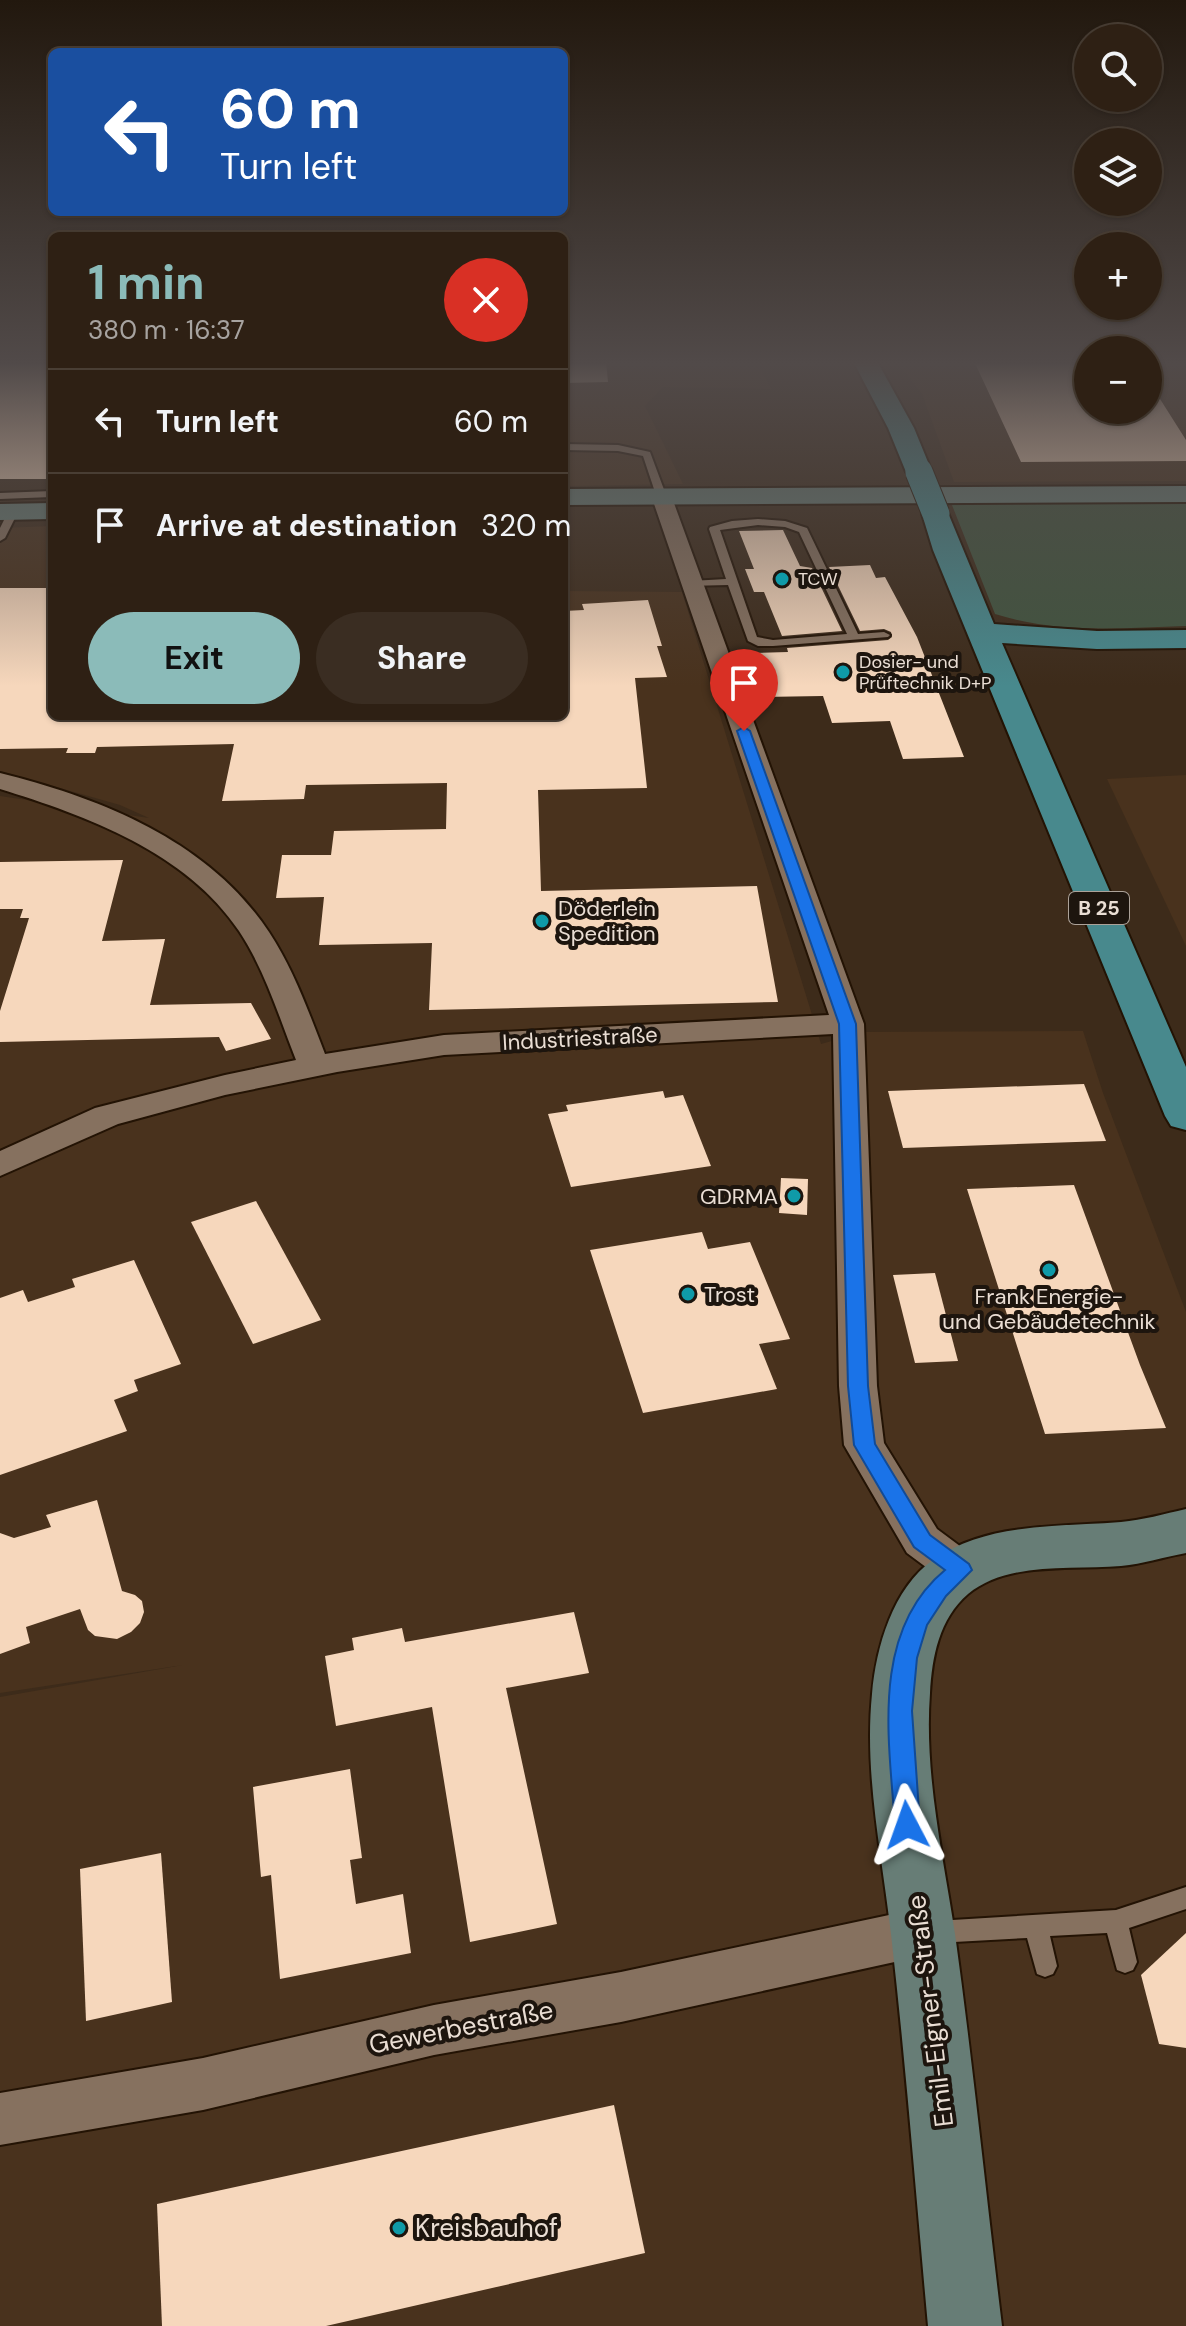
<!DOCTYPE html>
<meta charset="utf-8">
<style>
body{margin:0;font-family:"DM Sans",sans-serif;background:#3a2d22;color:#f1f3f6;height:100vh;display:flex;flex-direction:column;font-size:30px;white-space:nowrap}
*{box-sizing:border-box;margin:0}
p{font-size:26px;color:#a7a3a0}
.icon{flex:none;width:44px;height:44px;fill:none;stroke:currentColor;stroke-width:2;stroke-linecap:round;stroke-linejoin:round}
.map{position:relative;flex:1;overflow:hidden}
.drawer{position:absolute;left:48px;top:232px;width:520px;height:488px;display:flex;flex-direction:column;background:#2e2014;border-radius:12px;box-shadow:0 2px 6px #0004,0 0 0 2px #493e34}
.drawer>*{flex:none}
.banner{position:absolute;left:48px;top:48px;width:520px;height:168px;border-radius:12px;box-shadow:0 2px 6px #0004,0 0 0 2px #493e34;background:#1a4fa0;color:#fff;overflow:hidden}
.fabs{position:absolute;left:1074px;top:24px;display:grid;gap:16px}
.fabs a{display:grid;place-items:center;width:88px;height:88px;border-radius:50%;background:#2e2014;box-shadow:0 2px 6px #0004,0 0 0 2px #493e34;font-size:40px}
.pin{position:absolute;display:grid;place-items:center;width:68px;height:68px;color:#fff;margin:-82px -34px;border-radius:50% 50% 50% 0;rotate:-45deg;box-shadow:0 0 8px #0007}
.pin .icon{rotate:45deg}
.me{position:absolute;width:88px;margin:-44px;rotate:356deg;stroke-linejoin:round;filter:drop-shadow(0 0 6px #0008)}
.turn{display:flex;align-items:center;gap:28px;height:168px;padding:0 40px;font-size:36px}
.turn .icon{width:104px;height:104px;stroke-width:2.5}
.turn b{display:block;font-size:56px;line-height:68px}
.round{display:grid;place-items:center;flex:none;width:84px;height:84px;border-radius:42px;background:#3a2d22}
.head{display:flex;align-items:center;justify-content:space-between;height:136px;padding:0 40px}
h1{font-size:48px;font-weight:700;line-height:60px;color:#8bbbb9}
.action{display:flex;gap:16px;margin-top:auto;padding:16px 40px}
.action a{flex:1;height:92px;border-radius:48px;background:#8bbbb9;color:#111;font-size:32px;font-weight:700;line-height:92px;text-align:center}
.action a+a{background:#3a2d22;color:#f1f3f6}
ul{padding:0;list-style:none}
li{display:flex;align-items:center;gap:24px;height:104px;padding:0 40px;border-top:2px solid #493e34}
li div{flex:1}
li b{display:block;font-size:30px}
li em{font-style:normal}
.map>svg:first-child{display:block}
</style>
<div class="map">
<svg width="1186" height="2326" viewBox="0 0 1186 2326">
<rect width="100%" height="100%" fill="#3d2b1a"/>
<g fill="#49321d">
<polygon points="564,361 757,361 771,389 663,387 645,406 683,484 564,486"/>
<polygon points="896,361 1088,361 1088,410 1148,410 1148,361 1186,361 1186,481 954,482 922,394"/>
<polygon points="52,526 52,716 564,716 564,591 682,592 821,1044 864,1032 1083,1031 1103,1093 1186,1312 1186,2326 0,2326 0,1697 183,1665 0,1693 0,796 149,818 120,805 0,771 0,528"/>
<polygon points="1186,775 1186,946 1107,779"/>
</g>
<path fill="#41543f" d="M1186,498V626C1121,628 1058,634 995,614L950,500Z"/>
<g fill="#f6d7bc">
<rect x="0" y="361" width="52" height="118"/>
<polygon points="564,361 606,361 608,382 564,383"/>
<polygon points="974,361 1088,361 1088,410 1148,410 1148,380 1186,440 1186,461 1021,462"/>
<polygon points="783,530 800,566 812,568 842,631 782,636 764,592 754,592 745,569 754,569 739,531"/>
<polygon points="870,565 876,578 885,577 917,637 964,757 903,759 890,721 832,723 823,696 761,697 750,653 788,652 787,648 888,640 892,637 891,632 884,629 860,631 829,567"/>
<polygon points="0,588 52,588 52,716 564,716 564,611 584,610 582,604 648,600 662,646 657,646 667,677 635,678 647,788 538,790 541,891 757,886 778,1002 429,1010 432,943 319,945 324,897 276,898 282,855 331,855 334,831 446,829 447,783 306,785 304,799 222,801 234,744 97,747 95,753 66,753 68,748 0,749"/>
<polygon points="123,860 102,941 165,939 150,1005 251,1003 271,1039 226,1051 219,1037 0,1042 0,1011 29,918 20,918 23,909 0,909 0,862"/>
<polygon points="1084,1084 1106,1141 903,1148 888,1091"/>
<polygon points="663,1091 665,1098 683,1095 711,1166 571,1187 548,1114 568,1111 566,1105"/>
<polygon points="781,1178 808,1179 807,1215 779,1213"/>
<polygon points="1074,1185 1140,1365 1166,1428 1045,1434 967,1189"/>
<polygon points="256,1201 321,1320 253,1344 191,1222"/>
<polygon points="702,1232 708,1249 750,1242 790,1339 759,1344 777,1389 643,1413 590,1250"/>
<polygon points="134,1260 181,1364 134,1380 138,1391 114,1400 127,1431 0,1475 0,1298 23,1290 28,1302 75,1287 72,1279"/>
<polygon points="935,1273 958,1361 915,1363 893,1275"/>
<polygon points="97,1500 122,1591 135,1595 142,1601 144,1612 140,1623 131,1632 117,1639 95,1636 88,1630 80,1609 26,1627 30,1643 0,1654 0,1533 14,1538 51,1527 46,1515"/>
<polygon points="574,1612 589,1673 506,1688 557,1924 470,1942 432,1707 336,1726 325,1656 354,1650 352,1638 402,1628 405,1642"/>
<polygon points="350,1769 362,1858 350,1860 356,1904 403,1894 411,1953 280,1979 271,1875 261,1877 253,1787"/>
<polygon points="161,1853 172,2002 86,2021 80,1869"/>
<polygon points="1186,1933 1186,2048 1159,2044 1141,1975"/>
<polygon points="614,2105 645,2253 326,2326 162,2326 157,2204"/>
</g>
<g fill="none" stroke-linecap="round" stroke-linejoin="round">
<defs>
<g id="service">
<polygon points="564,444 618,445 650,452 666,495 661,498 656,495 643,456 618,451 564,450"/>
<polygon points="52,491 52,497 0,499 0,493"/>
<polygon points="9,510 18,512 5,538 0,541 0,528"/>
<path d="M758,519L785,521L807,528L858,634L884,632L890,635L888,637L773,646H758L748,641L728,585L687,586L686,584L691,581L726,579L709,529L710,527L732,521ZM758,525L785,527L799,532L847,634L773,640L757,637L720,530Z"/>
<polygon points="1186,1887 1186,1909 1129,1928 1137,1962 1133,1970 1125,1973 1117,1970 1107,1933 1050,1936 1057,1966 1053,1974 1045,1977 1037,1974 1027,1938 936,1943 928,1940 924,1932 928,1924 936,1921 1116,1910"/>
</g>
<g id="minor">
<path d="M661,489L671,495L864,1024L877,1386L884,1443L937,1529L976,1558L982,1570L976,1582L961,1587L946,1582L907,1553L844,1445L839,1386L833,1034L444,1055L337,1072L225,1095L118,1124L0,1176V1151L95,1108L225,1075L296,1060C279,1017 265,970 239,931C186,852 87,816 0,789V773C101,798 209,841 269,932C294,970 309,1013 325,1054L444,1035L829,1015L651,495Z"/>
<polygon points="922,1908 939,1915 947,1932 939,1949 922,1956 621,2022 434,2055 203,2110 0,2145 0,2093 203,2058 434,2005 621,1972"/>
</g>
<g id="secondary">
<polygon points="1186,486 1186,502 564,505 564,489"/>
<polygon points="52,503 52,519 0,520 0,504"/>
<path d="M1186,1509V1553C1164,1557 1143,1564 1121,1566C1073,1570 1008,1561 968,1594C939,1619 932,1657 930,1693C924,1774 943,1855 955,1934C973,2064 986,2195 1002,2326H928C916,2196 906,2065 891,1934C882,1855 864,1774 872,1694C876,1647 893,1588 933,1560C986,1522 1059,1527 1121,1522C1143,1520 1164,1514 1186,1509Z"/>
</g>
<g id="primary">
<polygon points="853,361 877,361 914,428 932,472 928,478 910,478 906,472 888,428"/>
<polygon points="936,506 946,508 994,624 1097,631 1186,630 1186,648 1097,649 1002,643 1186,1067 1186,1130 1171,1126 1165,1116 933,550 922,514 926,508"/>
</g>
</defs>
<use href="#service" stroke="#231304" stroke-width="4"/>
<use href="#minor" stroke="#231304" stroke-width="4"/>
<use href="#secondary" stroke="#231304" stroke-width="4"/>
<use href="#primary" stroke="#231304" stroke-width="4"/>
<use href="#service" fill="#86715f" fill-rule="evenodd"/>
<use href="#minor" fill="#86715f" fill-rule="evenodd"/>
<use href="#secondary" fill="#677d76" fill-rule="evenodd"/>
<use href="#primary" fill="#48898d" fill-rule="evenodd"/>
<defs>
<polyline id="primary-bridge" points="919,472 936,514"/>
</defs>
<use href="#primary-bridge" stroke="#231304" stroke-width="29" stroke-linecap="butt"/>
<use href="#primary-bridge" stroke="#48898d" stroke-width="27"/>
</g>
<linearGradient id="sky" x2="0" y2="1"><stop stop-color="#22180e"/><stop offset="0.53" stop-color="#514a49"/><stop offset="1" stop-color="#514a49" stop-opacity="0"/></linearGradient>
<rect width="1186" height="686" fill="url(#sky)"/>
<path fill="#1a73e8" stroke="#114b97" stroke-width="2" d="M744,727L750,731L856,1024L868,1386L875,1444L930,1535L969,1564L972,1570L946,1596L927,1625L917,1658L912,1711L920,1825L916,1833L907,1836L899,1833L895,1825C889,1740 870,1632 945,1570L914,1547L854,1445L848,1386L839,1024L737,731Z"/>
<g fill="#0f9aa8" stroke="#1d150e" stroke-width="3">
<circle cx="782" cy="579" r="8"/>
<circle cx="843" cy="672" r="8"/>
<circle cx="542" cy="921" r="8"/>
<circle cx="794" cy="1196" r="8"/>
<circle cx="1049" cy="1270" r="8"/>
<circle cx="688" cy="1294" r="8"/>
<circle cx="399" cy="2228" r="8"/>
</g>
<g text-anchor="middle" stroke-width="8" stroke-linejoin="round" paint-order="stroke">
<g font-size="18" fill="#eaded4" stroke="#1d150e" text-anchor="start">
<text x="798" y="585">TCW</text>
<text x="859" y="668">Dosier- und<tspan x="859" dy="21">Prüftechnik D+P</tspan></text>
</g>
<rect fill="#1d150e" stroke="#aca299" stroke-width="2" x="1069" y="892" width="60" height="32" rx="6"/>
<g font-size="20" font-weight="bold" fill="#eaded4">
<text x="1099" y="915">B 25</text>
</g>
<g font-size="22" fill="#eaded4" stroke="#1d150e" text-anchor="start">
<text x="558" y="916">Döderlein<tspan x="558" dy="25">Spedition</tspan></text>
<text x="778" y="1204" text-anchor="end">GDRMA</text>
<text x="704" y="1302">Trost</text>
<text x="1049" y="1304" text-anchor="middle">Frank Energie-<tspan x="1049" dy="25">und Gebäudetechnik</tspan></text>
</g>
<g font-size="22" fill="#eaded4" stroke="#1d150e">
<text transform="translate(580 1038) rotate(-3)" y="8">Industriestraße</text>
</g>
<g font-size="26" fill="#eaded4" stroke="#1d150e">
<text transform="translate(930 2011) rotate(-97)" y="9">Emil-Eigner-Straße</text>
<text transform="translate(461 2027) rotate(-11)" y="9">Gewerbestraße</text>
</g>
<g font-size="26" fill="#eaded4" stroke="#1d150e" text-anchor="start">
<text x="415" y="2237">Kreisbauhof</text>
</g>
</g>
</svg>
<div class="fabs">
<a><svg class="icon" aria-label="search" viewBox="0 0 24 24"><circle cx="10" cy="10" r="6"/><path d="M15 15l6 6"/></svg></a>
<a><svg class="icon" aria-label="layers" viewBox="0 0 24 24"><path d="M12 4l9 5-9 5-9-5zM3 14l9 5 9-5"/></svg></a>
<a>+</a>
<a>−</a>
</div>
<div class="pin" style="left:744px;top:731px;background:#d93025"><svg class="icon" aria-label="arrive" viewBox="0 0 24 24"><path d="M6 21V4h12l-3 4 3 4H6"/></svg></div>
<svg class="me" style="left:907px;top:1825px" viewBox="-20 -20 40 40"><path d="M0-17L14 15 0 8-14 15z" fill="#1a73e8" stroke="#fff" stroke-width="4"/></svg>
<div class="banner">
<div class="turn"><svg class="icon" aria-label="left" viewBox="0 0 24 24"><path d="M17 20v-9H6M10 6l-5 5 5 5"/></svg><div><b>60 m</b>Turn left</div></div>
</div>
<section class="drawer">
<div class="head"><div><h1>1 min</h1><p>380 m · 16:37</p></div><a class="round" style="background:#d93025;color:#fff"><svg class="icon" aria-label="close" viewBox="0 0 24 24"><path d="M6 6l12 12M18 6L6 18"/></svg></a></div>
<ul>
<li><svg class="icon" aria-label="left" viewBox="0 0 24 24"><path d="M17 20v-9H6M10 6l-5 5 5 5"/></svg><div><b>Turn left</b></div><em>60 m</em></li>
<li><svg class="icon" aria-label="arrive" viewBox="0 0 24 24"><path d="M6 21V4h12l-3 4 3 4H6"/></svg><div><b>Arrive at destination</b></div><em>320 m</em></li>
</ul>
<div class="action"><a>Exit</a><a>Share</a></div>
</section>
</div>
